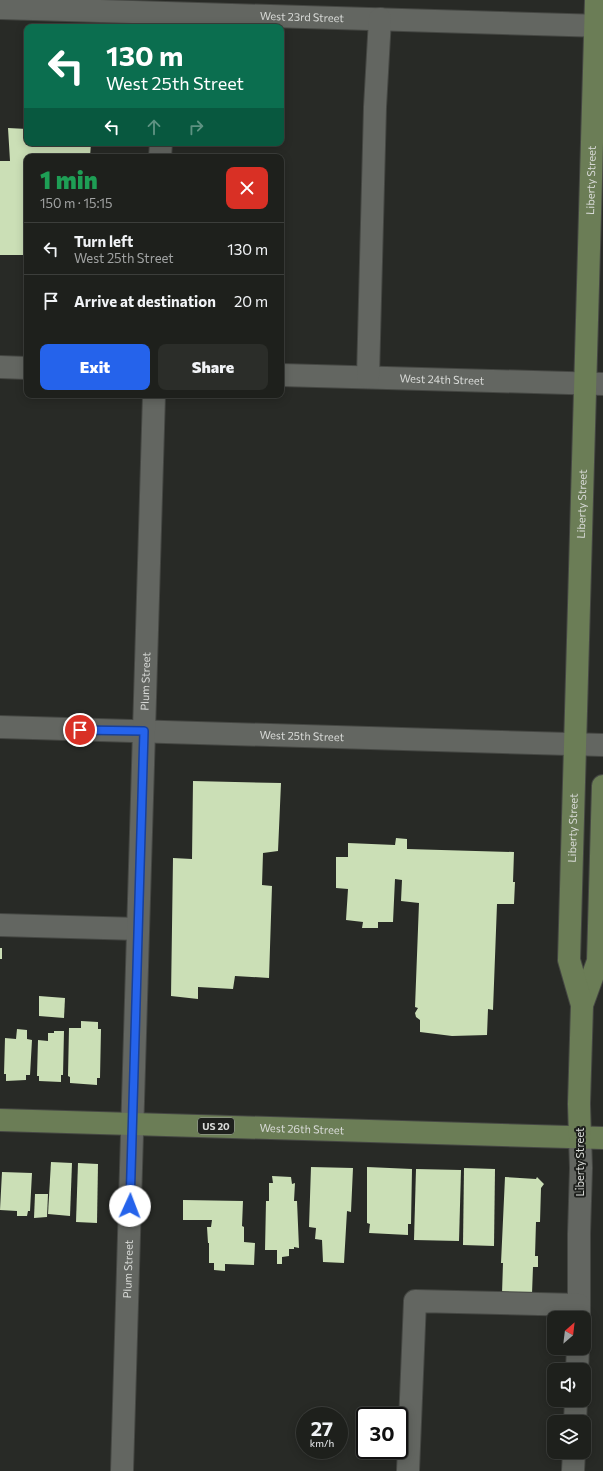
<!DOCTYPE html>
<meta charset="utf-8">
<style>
body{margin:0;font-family:Commissioner,sans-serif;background:#2b2d29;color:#f1f3f6;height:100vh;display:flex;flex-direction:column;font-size:15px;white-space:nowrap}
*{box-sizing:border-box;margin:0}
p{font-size:13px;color:#a1a3a3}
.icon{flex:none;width:22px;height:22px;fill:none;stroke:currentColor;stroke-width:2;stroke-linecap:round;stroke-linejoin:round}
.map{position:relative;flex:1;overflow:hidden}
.panel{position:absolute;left:24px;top:154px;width:260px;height:244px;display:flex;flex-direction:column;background:#1e201c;border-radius:8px;box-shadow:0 2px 10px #0003,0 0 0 1px #3c3e3b}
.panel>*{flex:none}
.guide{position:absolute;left:24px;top:24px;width:260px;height:122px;border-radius:8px;box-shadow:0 2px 10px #0003,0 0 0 1px #3c3e3b;background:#0b6e4f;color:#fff;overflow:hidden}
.needle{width:26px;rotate:28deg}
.tools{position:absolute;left:547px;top:1311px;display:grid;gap:8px}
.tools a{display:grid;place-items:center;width:44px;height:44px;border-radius:8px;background:#1e201c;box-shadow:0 2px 10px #0003,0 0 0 1px #3c3e3b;font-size:20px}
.speed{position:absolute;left:296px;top:1407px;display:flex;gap:8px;font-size:20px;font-weight:700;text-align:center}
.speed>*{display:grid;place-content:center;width:52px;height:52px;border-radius:50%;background:#1e201c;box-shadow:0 2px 10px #0003,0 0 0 1px #3c3e3b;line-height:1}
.speed small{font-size:10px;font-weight:400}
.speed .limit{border:2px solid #111;border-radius:6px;background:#fff;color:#111}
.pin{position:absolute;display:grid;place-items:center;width:34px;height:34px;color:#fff;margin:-17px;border:2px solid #fff;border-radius:50%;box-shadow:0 1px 4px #0007}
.me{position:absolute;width:44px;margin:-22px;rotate:2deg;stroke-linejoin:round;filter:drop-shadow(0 0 3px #0008)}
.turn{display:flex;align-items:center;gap:14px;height:84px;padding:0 16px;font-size:18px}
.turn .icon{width:52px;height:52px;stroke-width:2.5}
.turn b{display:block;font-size:28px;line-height:34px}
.lanes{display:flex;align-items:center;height:38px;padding:0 16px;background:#0003;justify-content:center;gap:20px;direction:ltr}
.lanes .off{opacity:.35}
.round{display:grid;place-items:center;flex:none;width:42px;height:42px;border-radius:8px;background:#2b2d29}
.headline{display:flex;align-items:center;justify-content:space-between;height:68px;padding:0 16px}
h1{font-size:24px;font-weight:800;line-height:30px;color:#1e9e55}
.primary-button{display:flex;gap:8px;margin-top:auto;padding:8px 16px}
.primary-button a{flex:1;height:46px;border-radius:8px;background:#2563eb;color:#fff;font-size:16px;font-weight:800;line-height:46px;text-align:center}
.primary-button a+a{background:#2b2d29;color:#f1f3f6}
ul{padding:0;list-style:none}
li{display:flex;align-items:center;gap:12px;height:52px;padding:0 16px;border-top:1px solid #3c3e3b}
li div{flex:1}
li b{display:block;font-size:15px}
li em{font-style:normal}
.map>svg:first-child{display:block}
</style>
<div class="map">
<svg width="603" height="1471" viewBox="0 0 603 1471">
<rect width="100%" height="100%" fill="#282a26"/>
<g fill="#cbdfb6">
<polygon points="8,128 27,129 27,143 91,143 90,157 27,157 27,255 0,255 0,161 10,161"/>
<polygon points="193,781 281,783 278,851 263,853 262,885 272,886 269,978 235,976 233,989 198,987 198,999 171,996 173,858 192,859"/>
<polygon points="396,838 407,839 407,849 514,852 513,882 515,882 514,904 497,904 493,1010 488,1009 487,1035 452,1036 420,1032 420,1020 416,1017 415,1013 418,1008 415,1007 419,903 401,901 402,880 395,879 393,922 378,922 378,928 362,928 363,922 346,920 348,889 336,888 336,857 348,857 348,843 395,845"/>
<rect x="0" y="948" width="2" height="11"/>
<polygon points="39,996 65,998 64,1018 39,1016"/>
<polygon points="81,1021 98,1022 98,1029 101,1029 100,1078 97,1078 97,1085 70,1083 70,1077 68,1076 69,1028 81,1028"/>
<polygon points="17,1029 27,1030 27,1039 32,1040 30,1075 26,1075 26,1080 6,1081 6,1074 4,1074 5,1038 16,1039"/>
<polygon points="54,1031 64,1031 63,1075 61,1075 61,1082 39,1081 39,1076 37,1076 38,1040 48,1041 48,1033 54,1033"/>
<polygon points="51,1162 72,1163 70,1216 48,1214"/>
<polygon points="78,1163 98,1164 97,1223 76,1222"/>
<polygon points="311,1167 353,1168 351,1212 347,1211 344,1263 323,1262 322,1240 315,1239 316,1228 309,1227"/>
<polygon points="367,1167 412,1169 411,1224 408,1224 408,1235 369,1233 370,1224 367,1223"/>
<polygon points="464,1168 495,1169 494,1246 463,1245"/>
<polygon points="416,1169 461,1170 459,1241 414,1240"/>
<polygon points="2,1172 32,1173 30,1211 28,1211 27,1216 17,1216 17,1211 0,1210"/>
<polygon points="272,1176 291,1177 292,1184 295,1183 294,1201 297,1201 299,1248 294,1247 294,1249 289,1249 289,1256 282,1257 282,1264 277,1264 277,1250 265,1250 266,1201 269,1201 269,1183 273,1183"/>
<polygon points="505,1177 536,1179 537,1177 544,1184 541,1188 540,1222 536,1222 535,1256 538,1256 538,1267 533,1267 532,1294 502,1294 503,1263 501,1263"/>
<polygon points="35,1194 48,1194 47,1217 34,1218"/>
<polygon points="183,1200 243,1201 242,1226 244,1227 244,1242 255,1243 254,1265 225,1264 225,1271 214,1270 214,1263 209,1263 209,1243 208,1243 207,1227 211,1227 212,1220 183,1220"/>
</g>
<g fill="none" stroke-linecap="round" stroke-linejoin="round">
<defs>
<g id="minor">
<path id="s1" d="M0,8L603,26"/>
<polyline points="160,157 161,143"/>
<polyline points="0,367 27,368"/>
<path id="s2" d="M281,375L603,384"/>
<polyline points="368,377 375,107 380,19"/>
<path id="s3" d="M0,727L603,745"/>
<polyline points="0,925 138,929"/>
<polyline points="579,1318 579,1234 581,1168 580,1137"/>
<polyline points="577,1370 578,1348"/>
<polyline points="575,1422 576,1400"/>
<path id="s4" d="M122,1471L154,395"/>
<polyline points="408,1471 415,1301 579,1305"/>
<polyline points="573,1471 574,1452"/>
</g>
<g id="major">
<polyline points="582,1005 598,961 603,786"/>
<path id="s5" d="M0,1120L603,1138"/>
<path id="s6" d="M580,1137L579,1104L582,1005L569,960L596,0"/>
</g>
</defs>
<use href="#minor" stroke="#454743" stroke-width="24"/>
<use href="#major" stroke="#454743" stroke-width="24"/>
<use href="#minor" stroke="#636661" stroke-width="22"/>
<use href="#major" stroke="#6b7d56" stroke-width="22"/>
</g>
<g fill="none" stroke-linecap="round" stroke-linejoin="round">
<defs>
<polyline id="route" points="80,730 144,731 130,1206"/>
</defs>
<use href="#route" stroke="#184099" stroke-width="10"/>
<use href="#route" stroke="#2563eb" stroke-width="7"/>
</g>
<g text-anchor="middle" stroke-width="4" stroke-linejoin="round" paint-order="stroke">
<rect fill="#1e201d" stroke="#a0a29f" stroke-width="1" x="198" y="1118" width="36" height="16" rx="3"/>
<g font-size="10" font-weight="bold" fill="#d8dad7">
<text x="216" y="1130">US 20</text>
</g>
<g font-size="11" fill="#d8dad7" stroke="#1e201d">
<text dy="4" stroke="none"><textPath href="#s1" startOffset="302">West 23rd Street</textPath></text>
<text dy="4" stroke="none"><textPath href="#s6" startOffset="959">Liberty Street</textPath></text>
<text dy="4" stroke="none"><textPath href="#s2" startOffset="161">West 24th Street</textPath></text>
<text dy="4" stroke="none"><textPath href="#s6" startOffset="635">Liberty Street</textPath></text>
<text dy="4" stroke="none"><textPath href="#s4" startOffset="790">Plum Street</textPath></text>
<text dy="4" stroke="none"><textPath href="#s3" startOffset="302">West 25th Street</textPath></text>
<text dy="4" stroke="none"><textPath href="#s6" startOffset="311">Liberty Street</textPath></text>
<text dy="4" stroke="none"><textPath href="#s5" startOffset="302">West 26th Street</textPath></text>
<text transform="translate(580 1162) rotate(-90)" y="4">Liberty Street</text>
<text dy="4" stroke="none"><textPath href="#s4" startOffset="202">Plum Street</textPath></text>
</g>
</g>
</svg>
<div class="tools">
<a><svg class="needle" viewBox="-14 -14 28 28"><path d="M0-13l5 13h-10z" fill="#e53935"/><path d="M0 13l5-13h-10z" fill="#a1a3a3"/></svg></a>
<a><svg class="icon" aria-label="sound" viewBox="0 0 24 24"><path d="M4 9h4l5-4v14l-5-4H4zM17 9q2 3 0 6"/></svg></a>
<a><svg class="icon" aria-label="layers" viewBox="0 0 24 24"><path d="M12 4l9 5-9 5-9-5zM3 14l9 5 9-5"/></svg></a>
</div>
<div class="speed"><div>27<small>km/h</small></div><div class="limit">30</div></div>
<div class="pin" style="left:80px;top:730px;background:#d93025"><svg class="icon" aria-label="arrive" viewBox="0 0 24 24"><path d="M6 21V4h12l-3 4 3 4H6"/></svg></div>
<svg class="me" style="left:130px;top:1206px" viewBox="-20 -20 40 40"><circle r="19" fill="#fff"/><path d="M0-13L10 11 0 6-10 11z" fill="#2563eb"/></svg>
<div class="guide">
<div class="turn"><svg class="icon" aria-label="left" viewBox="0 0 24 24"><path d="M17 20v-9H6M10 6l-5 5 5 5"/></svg><div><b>130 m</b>West 25th Street</div></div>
<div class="lanes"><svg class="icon" aria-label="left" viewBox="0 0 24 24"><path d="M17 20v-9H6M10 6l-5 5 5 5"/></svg><svg class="icon off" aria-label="ahead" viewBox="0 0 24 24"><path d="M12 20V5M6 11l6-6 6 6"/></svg><svg class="icon off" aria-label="right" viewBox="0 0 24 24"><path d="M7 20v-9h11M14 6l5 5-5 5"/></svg></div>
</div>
<section class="panel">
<div class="headline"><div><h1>1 min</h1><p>150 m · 15:15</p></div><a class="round" style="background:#d93025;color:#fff"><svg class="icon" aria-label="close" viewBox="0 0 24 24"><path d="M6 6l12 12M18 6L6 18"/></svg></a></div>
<ul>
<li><svg class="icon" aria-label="left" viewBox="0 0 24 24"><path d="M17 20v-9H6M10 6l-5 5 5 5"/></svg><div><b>Turn left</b><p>West 25th Street</p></div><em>130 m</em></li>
<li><svg class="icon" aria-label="arrive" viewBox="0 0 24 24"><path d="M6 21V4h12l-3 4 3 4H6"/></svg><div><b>Arrive at destination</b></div><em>20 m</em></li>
</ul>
<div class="primary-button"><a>Exit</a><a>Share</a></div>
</section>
</div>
